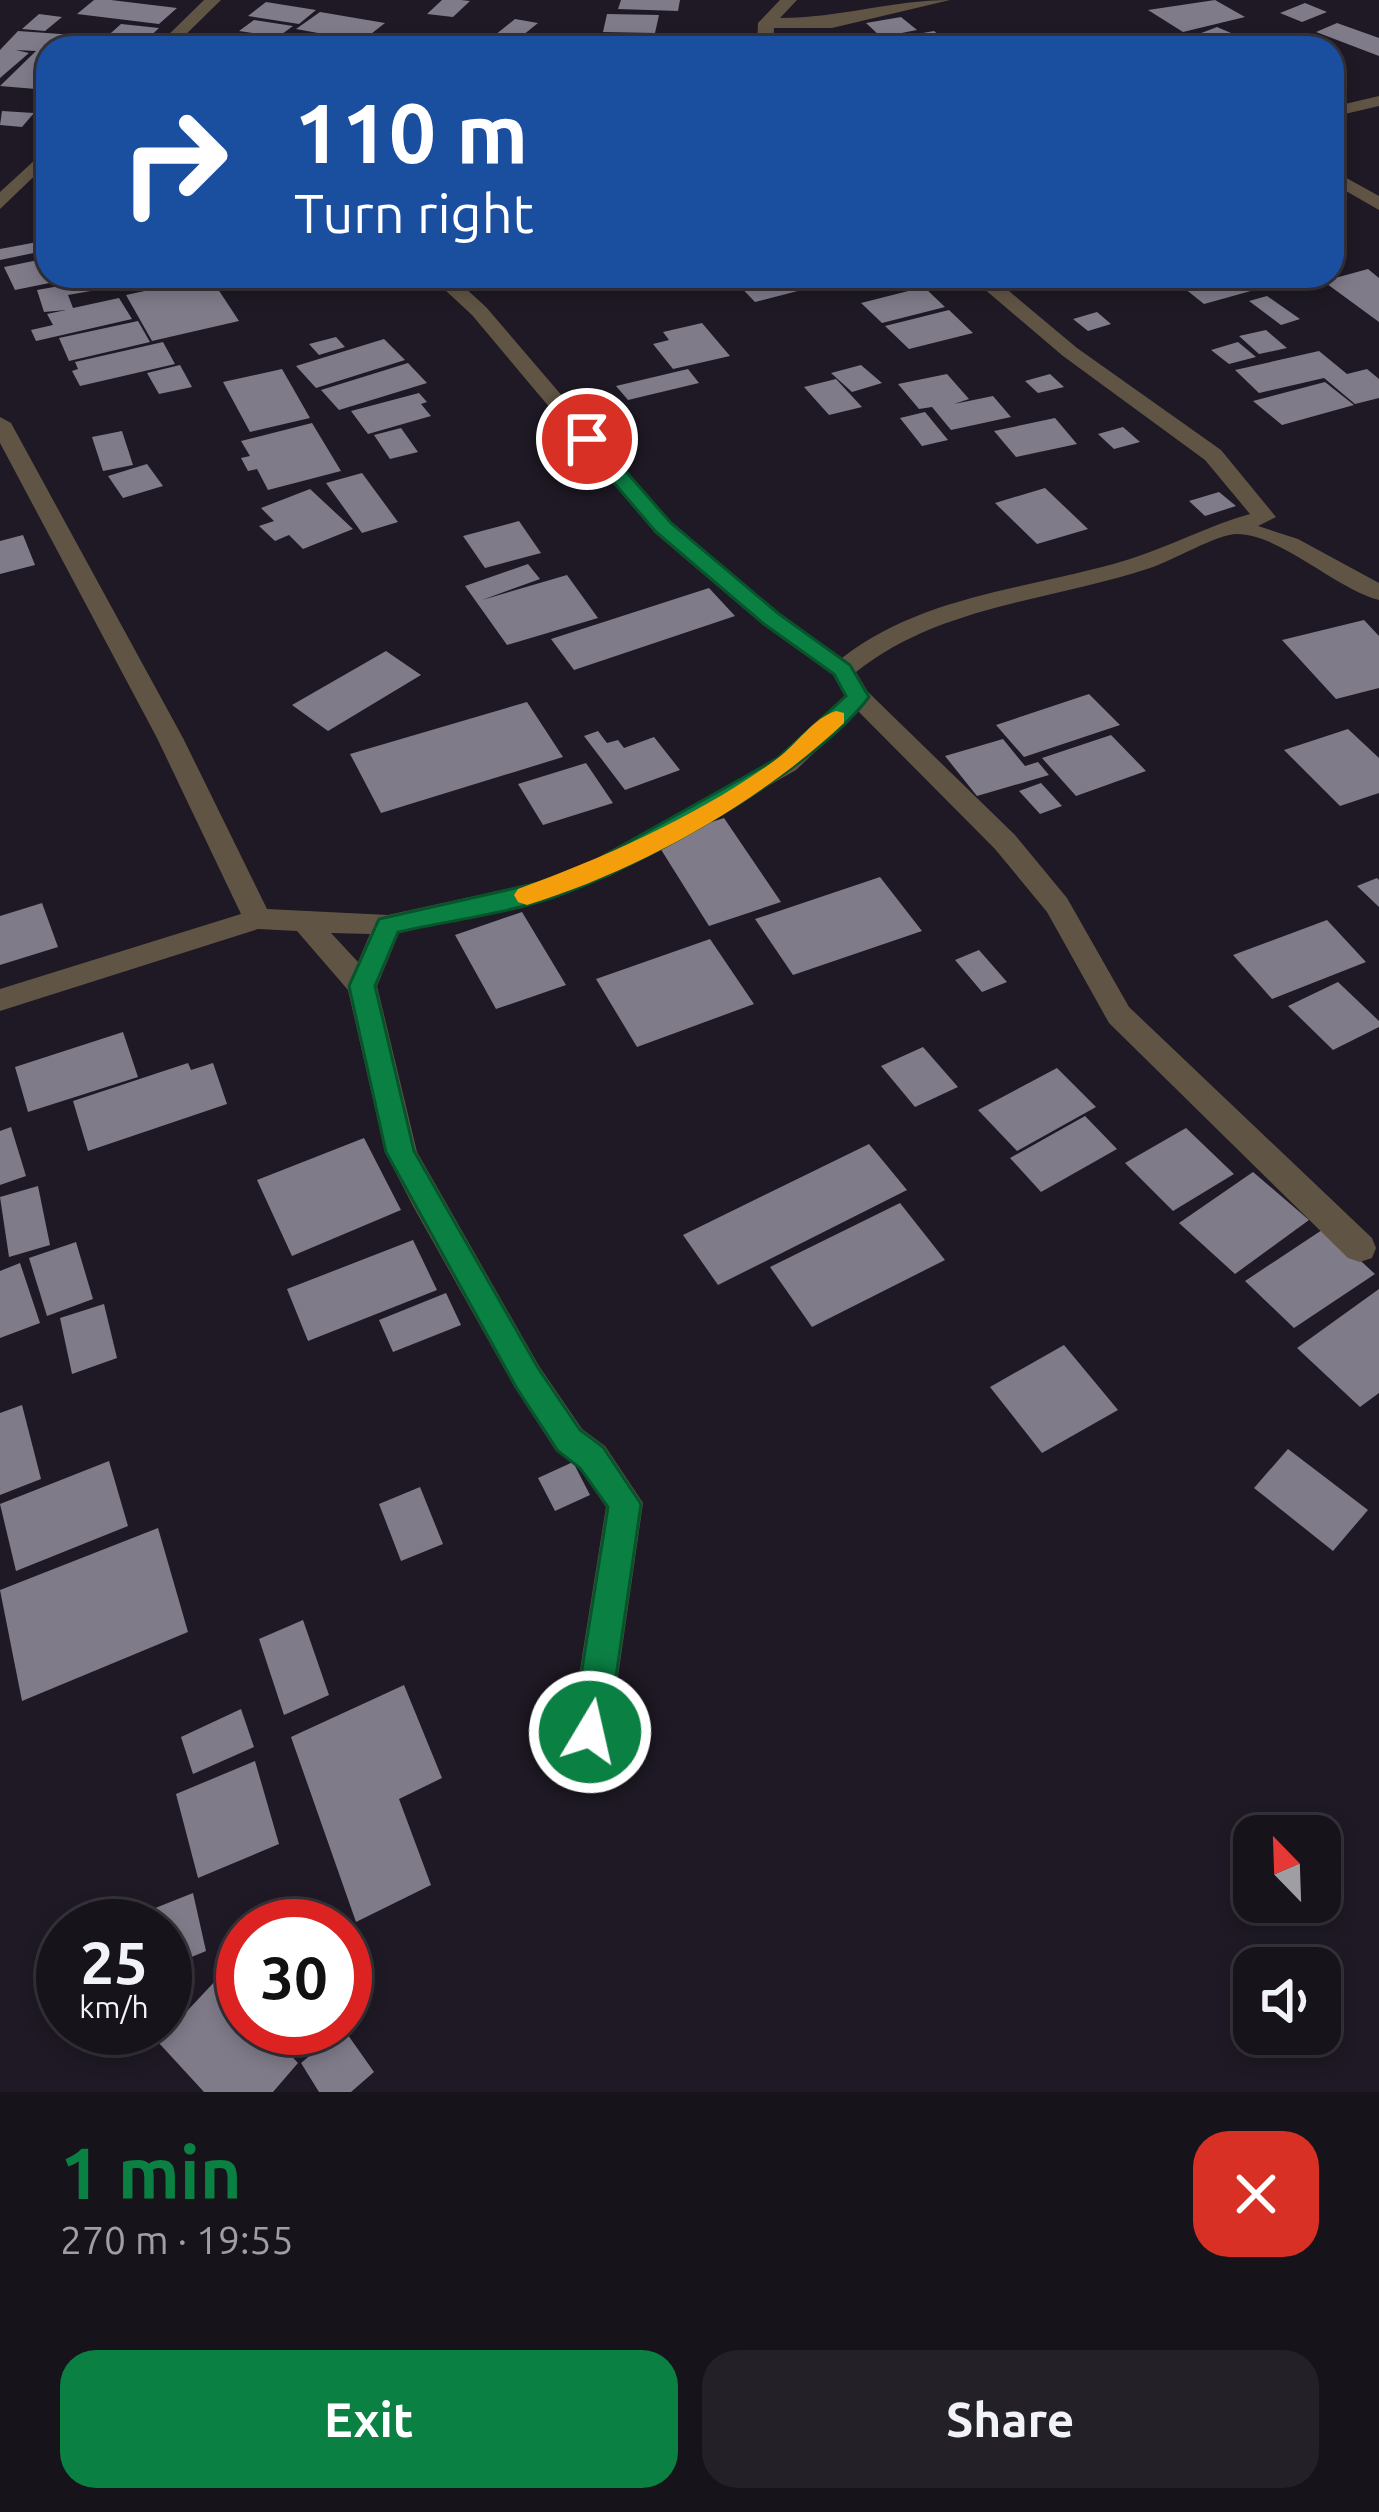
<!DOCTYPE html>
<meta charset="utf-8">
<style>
body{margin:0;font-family:Ubuntu,sans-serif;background:#232028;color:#f1f3f6;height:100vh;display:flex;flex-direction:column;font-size:45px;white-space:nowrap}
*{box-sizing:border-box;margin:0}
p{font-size:39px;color:#9e9ea3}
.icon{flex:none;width:66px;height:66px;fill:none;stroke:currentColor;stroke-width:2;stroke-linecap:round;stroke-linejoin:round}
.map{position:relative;height:2092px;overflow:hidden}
.sheet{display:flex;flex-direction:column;background:#16131b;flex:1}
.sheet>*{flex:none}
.guide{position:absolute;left:36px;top:36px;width:1308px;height:252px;border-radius:36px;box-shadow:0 6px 18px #0003,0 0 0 3px #35323a;background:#1a4fa0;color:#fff;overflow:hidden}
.needle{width:78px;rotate:337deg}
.fabs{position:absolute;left:1233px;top:1815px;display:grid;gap:24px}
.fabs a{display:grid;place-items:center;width:108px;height:108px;border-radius:24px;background:#16131b;box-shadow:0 6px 18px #0003,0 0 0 3px #35323a;font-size:60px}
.speed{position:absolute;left:36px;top:1899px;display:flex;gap:24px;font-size:60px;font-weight:700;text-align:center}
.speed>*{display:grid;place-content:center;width:156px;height:156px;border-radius:50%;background:#16131b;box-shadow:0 6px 18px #0003,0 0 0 3px #35323a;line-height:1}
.speed small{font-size:30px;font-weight:400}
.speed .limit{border:18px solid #d22;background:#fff;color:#111}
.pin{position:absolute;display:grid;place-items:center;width:102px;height:102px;color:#fff;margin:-51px;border:6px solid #fff;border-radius:50%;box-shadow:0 3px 12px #0007}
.me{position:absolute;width:132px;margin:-66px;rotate:9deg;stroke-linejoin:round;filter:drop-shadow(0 0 9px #0008)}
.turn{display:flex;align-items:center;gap:42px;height:252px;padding:0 60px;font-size:54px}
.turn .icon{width:156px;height:156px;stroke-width:2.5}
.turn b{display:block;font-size:84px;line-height:102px}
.round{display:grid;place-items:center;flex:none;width:126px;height:126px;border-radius:36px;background:#232028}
.headline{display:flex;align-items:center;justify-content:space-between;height:204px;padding:0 60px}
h1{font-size:72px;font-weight:600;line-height:90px;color:#0b8043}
.primary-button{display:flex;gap:24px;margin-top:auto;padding:24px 60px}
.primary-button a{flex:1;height:138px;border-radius:36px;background:#0b8043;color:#fff;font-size:48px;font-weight:600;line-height:138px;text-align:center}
.primary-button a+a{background:#232028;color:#f1f3f6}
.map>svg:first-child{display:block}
</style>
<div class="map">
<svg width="1379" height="2092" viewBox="0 0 1379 2092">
<rect width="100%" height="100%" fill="#1e1924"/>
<g fill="#807b89">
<polygon points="94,0 111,0 177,8 159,24 77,14"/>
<polygon points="442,0 461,0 470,1 453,17 427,14"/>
<polygon points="621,0 680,0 678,11 618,9"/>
<polygon points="1215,0 1245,17 1183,32 1148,10"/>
<polygon points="266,2 316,10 299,24 248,16"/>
<polygon points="1305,3 1327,12 1302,22 1280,13"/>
<polygon points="320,12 385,23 362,41 296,29"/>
<polygon points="39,14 62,17 45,31 22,29"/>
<polygon points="607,14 659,15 655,33 603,32"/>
<polygon points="901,17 917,30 881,37 866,23"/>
<polygon points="515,19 538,23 507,48 479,48"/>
<polygon points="254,20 293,26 278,37 239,31"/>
<polygon points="1337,23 1379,38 1379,56 1316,32"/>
<polygon points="121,24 159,28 140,46 102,41"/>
<polygon points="1217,27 1266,48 1192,48 1178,42"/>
<polygon points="18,31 89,36 78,48 48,48 48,90 0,86 36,51 16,50 29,53 0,78 0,50"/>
<polygon points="934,31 953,47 893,48 884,40"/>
<polygon points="228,34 279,46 279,48 205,48"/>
<polygon points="2,111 34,113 22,127 0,125"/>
<polygon points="48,240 48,250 0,260 0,249"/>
<polygon points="48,258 48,276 74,278 15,290 4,267"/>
<polygon points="1368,269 1379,278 1379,322 1323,281 1298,287 1283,276 1335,278"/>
<polygon points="730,276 848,276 848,278 755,302"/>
<polygon points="854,276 913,276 913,278 868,289"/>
<polygon points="1016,276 1046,276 1057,284 1033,290"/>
<polygon points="1169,276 1240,276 1258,289 1204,304"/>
<polygon points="210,277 239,321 152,341 126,295"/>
<polygon points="105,278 108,288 68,295 73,308 119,298 132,319 36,341 31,330 53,325 47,314 66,310 44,312 37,290"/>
<polygon points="924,287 945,307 882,323 861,303"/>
<polygon points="1267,296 1300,319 1281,325 1249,301"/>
<polygon points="949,310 973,333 909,349 885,326"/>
<polygon points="1097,312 1111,324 1088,331 1073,319"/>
<polygon points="138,321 150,342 69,361 59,338"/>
<polygon points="702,323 730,356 673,369 653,344 669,340 663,332"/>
<polygon points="1266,330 1287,348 1259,354 1239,336"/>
<polygon points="336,337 345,347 319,355 309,344"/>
<polygon points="384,339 405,360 316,388 296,366"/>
<polygon points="163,342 175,364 80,386 72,371 78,369 75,362"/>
<polygon points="1238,342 1256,357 1229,364 1211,350"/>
<polygon points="1319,351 1347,374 1367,369 1379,379 1379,398 1355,404 1324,378 1259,393 1235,370"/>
<polygon points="408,363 427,383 339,410 321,390"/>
<polygon points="180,365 192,387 159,394 147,373"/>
<polygon points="861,365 882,383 852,392 831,373"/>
<polygon points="282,369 310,418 250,432 223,382"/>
<polygon points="688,369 699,383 628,400 616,386"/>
<polygon points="947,374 969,399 954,404 993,396 1011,417 951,430 932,407 919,409 898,384"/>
<polygon points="1050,374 1064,387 1038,393 1025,381"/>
<polygon points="836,379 862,407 829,415 804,387"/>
<polygon points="1325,382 1354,405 1282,425 1253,401"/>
<polygon points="419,393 427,402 421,404 431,416 368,434 351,411"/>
<polygon points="925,412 948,440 922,446 900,418"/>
<polygon points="1055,418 1077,444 1016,457 994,431"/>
<polygon points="312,423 341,471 268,490 257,469 248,471 241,458 250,456 241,441"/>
<polygon points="1123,427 1140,442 1114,449 1098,434"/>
<polygon points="401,428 418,452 390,459 374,435"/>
<polygon points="122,431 133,465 103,471 92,437"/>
<polygon points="147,464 163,486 123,498 108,476"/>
<polygon points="362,473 398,522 362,533 326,483"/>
<polygon points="1045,488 1088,529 1037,544 995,503"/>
<polygon points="310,489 353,529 303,549 289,535 275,541 259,526 274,521 261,508"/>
<polygon points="1219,492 1236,506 1205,516 1189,501"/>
<polygon points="519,521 541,553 485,568 463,536"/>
<polygon points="23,535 35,565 0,574 0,541"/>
<polygon points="528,564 540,579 482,600 567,575 598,618 507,645 465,586"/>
<polygon points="709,588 735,616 574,670 551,639"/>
<polygon points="1364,620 1379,636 1379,688 1336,699 1282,640"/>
<polygon points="386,651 421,675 328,731 292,705"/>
<polygon points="1089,694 1120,725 1024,757 996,725"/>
<polygon points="527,702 563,757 381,813 350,754"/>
<polygon points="1348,729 1379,758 1379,793 1340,806 1284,750"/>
<polygon points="598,731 607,743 618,740 624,748 654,737 680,770 625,790 584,736"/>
<polygon points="1111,735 1146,771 1076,796 1042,758"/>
<polygon points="1003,739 1025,766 1038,762 1049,775 977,796 945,756"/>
<polygon points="586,763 613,803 543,825 518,784"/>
<polygon points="1041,783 1062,806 1040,814 1019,791"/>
<polygon points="724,818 781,902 709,926 655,840"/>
<polygon points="880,877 922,931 793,975 755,919"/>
<polygon points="1377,878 1379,880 1379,907 1357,886"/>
<polygon points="42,903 58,947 0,965 0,916"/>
<polygon points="522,912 566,985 496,1009 455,935"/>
<polygon points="1327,920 1366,962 1272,999 1233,955"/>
<polygon points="710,939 754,1004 637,1047 596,979"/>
<polygon points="979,950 1007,982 982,992 955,960"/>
<polygon points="1338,982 1379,1021 1379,1027 1333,1050 1288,1006"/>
<polygon points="123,1032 138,1077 28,1112 15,1067"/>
<polygon points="923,1047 958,1087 915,1107 881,1066"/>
<polygon points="188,1063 191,1070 213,1063 227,1104 88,1151 73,1101"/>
<polygon points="1057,1068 1096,1107 1017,1151 978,1110"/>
<polygon points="1085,1116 1117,1149 1041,1192 1010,1158"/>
<polygon points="11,1127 26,1176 0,1185 0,1131"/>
<polygon points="1186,1128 1234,1174 1173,1211 1125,1163"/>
<polygon points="364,1138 401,1210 292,1256 257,1180"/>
<polygon points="869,1144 907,1190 718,1285 683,1235"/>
<polygon points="1253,1172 1309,1220 1235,1274 1179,1223"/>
<polygon points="38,1186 50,1245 9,1257 0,1197"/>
<polygon points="900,1203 945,1260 812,1327 770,1267"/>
<polygon points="1325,1228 1375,1274 1294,1328 1245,1281"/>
<polygon points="413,1240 437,1290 308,1341 287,1289"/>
<polygon points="76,1242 93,1299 47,1316 29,1258"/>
<polygon points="20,1263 40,1323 0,1338 0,1271"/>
<polygon points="1379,1289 1379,1393 1360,1407 1297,1348"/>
<polygon points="446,1293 461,1325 393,1352 379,1320"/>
<polygon points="104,1304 117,1358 72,1374 60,1318"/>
<polygon points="1064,1345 1118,1410 1042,1453 990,1387"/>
<polygon points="22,1405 41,1479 0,1495 0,1413"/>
<polygon points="1288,1449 1368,1510 1333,1551 1254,1488"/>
<polygon points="109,1461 128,1526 16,1571 0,1504"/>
<polygon points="573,1462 590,1495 555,1511 538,1478"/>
<polygon points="420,1487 443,1544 401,1561 379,1504"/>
<polygon points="158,1528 188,1632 22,1701 0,1590"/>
<polygon points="303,1620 329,1695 284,1715 259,1639"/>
<polygon points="404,1685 442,1778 399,1799 431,1885 356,1922 291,1737"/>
<polygon points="241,1709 254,1747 193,1774 181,1737"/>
<polygon points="255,1761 279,1844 198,1878 176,1794"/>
<polygon points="193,1893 206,1951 165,1968 165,1926 110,1926"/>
<polygon points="218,1978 243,2005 243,2028 265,2028 298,2063 273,2092 204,2092 158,2042"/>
<polygon points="343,2028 374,2072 351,2092 319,2092 301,2063"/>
</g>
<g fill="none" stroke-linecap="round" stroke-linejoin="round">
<g fill="#605444" fill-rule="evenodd">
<polygon points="204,0 221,0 172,48 155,48"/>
<path d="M780,0H797L780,18C840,18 892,0 950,0L832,28H774L773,48H757L758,23Z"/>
<polygon points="1379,96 1379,106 1332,117 1332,107"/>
<polygon points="48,148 48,163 0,209 0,192"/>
<polygon points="1332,170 1379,196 1379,210 1332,183"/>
<path d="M430,276H452L486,307L671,523L780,614L842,658C924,594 1033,589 1130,559C1171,546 1210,525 1250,514L1205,460L1063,356L969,276H991L1077,348L1221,450L1276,517L1258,526L1298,539L1379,583V600C1336,589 1280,534 1237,534C1217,534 1172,561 1150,568C1051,601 940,605 856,672L868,692L1015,835L1067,898L1129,1007L1372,1238L1376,1248L1372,1258L1360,1262L1348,1258L1109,1023L1047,912L995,849L858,711L796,770L610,876L543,901L399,933L377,986L417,1152L539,1366L582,1429L605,1446L643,1503L610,1732L604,1746L590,1752L576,1746L570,1732L606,1507L579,1468L556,1451L515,1388L413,1206L385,1152L348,990L297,931L258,929L0,1011V989L241,914L157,738L0,443V417L11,423L183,738L267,909L388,915L538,882L590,862L778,758L845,696L833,675L762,624L655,533L472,315ZM331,933L370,934L358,962Z"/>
</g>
</g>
<path fill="#0b8043" stroke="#07532c" stroke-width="3" d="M580,435H594L671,523L779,614L850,665L869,697C813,771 640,868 551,898C503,914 448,921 398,932L375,986L414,1151L538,1368L580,1430L603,1447L641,1504L608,1732L602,1745L590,1750L577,1745L572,1732L608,1507L580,1468L558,1451L516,1387L386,1152L349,986L379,919L538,883L591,863L778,758L846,696L834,674L764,624L656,532L580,443Z"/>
<path fill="#f59e0b" d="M836,711L844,713V723C759,803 638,871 527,905L518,902L514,895L518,889C604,858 704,813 778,758C797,744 813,718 836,711Z"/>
</svg>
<div class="fabs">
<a><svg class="needle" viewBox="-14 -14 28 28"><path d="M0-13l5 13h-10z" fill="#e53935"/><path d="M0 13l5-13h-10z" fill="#9e9ea3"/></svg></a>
<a><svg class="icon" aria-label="sound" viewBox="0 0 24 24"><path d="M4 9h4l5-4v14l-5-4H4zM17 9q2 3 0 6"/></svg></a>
</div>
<div class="speed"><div>25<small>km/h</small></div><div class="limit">30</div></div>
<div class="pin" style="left:587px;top:439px;background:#d93025"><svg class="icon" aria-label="arrive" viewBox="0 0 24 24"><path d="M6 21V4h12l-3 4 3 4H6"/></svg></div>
<svg class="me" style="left:590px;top:1732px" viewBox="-20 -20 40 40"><circle r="17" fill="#0b8043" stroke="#fff" stroke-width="3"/><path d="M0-11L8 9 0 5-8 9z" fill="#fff"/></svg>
<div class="guide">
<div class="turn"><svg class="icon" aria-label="right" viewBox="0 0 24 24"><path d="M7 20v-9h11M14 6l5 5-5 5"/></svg><div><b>110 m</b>Turn right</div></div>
</div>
</div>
<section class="sheet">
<div class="headline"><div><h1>1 min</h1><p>270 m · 19:55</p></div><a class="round" style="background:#d93025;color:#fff"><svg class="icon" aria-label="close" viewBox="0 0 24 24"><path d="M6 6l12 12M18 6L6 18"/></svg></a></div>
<div class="primary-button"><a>Exit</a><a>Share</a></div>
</section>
